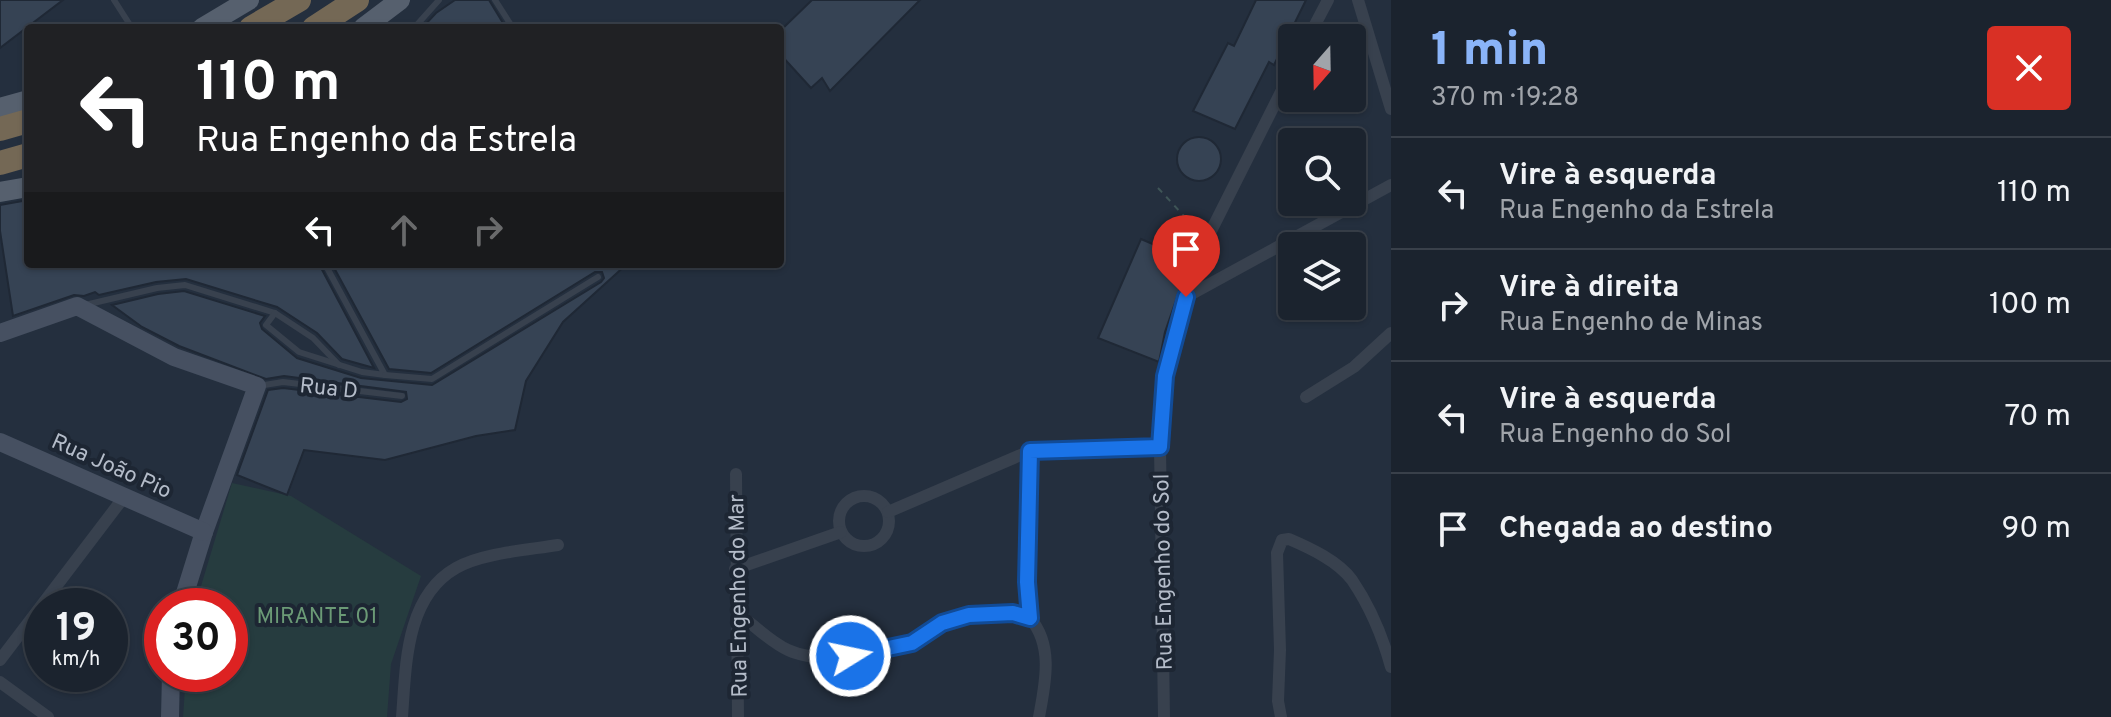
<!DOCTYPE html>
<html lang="pt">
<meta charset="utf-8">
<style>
body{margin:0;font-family:Overpass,sans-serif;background:#242b36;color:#f1f3f6;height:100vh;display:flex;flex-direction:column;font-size:30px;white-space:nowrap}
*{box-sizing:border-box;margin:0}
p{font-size:26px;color:#a0a4aa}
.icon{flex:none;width:44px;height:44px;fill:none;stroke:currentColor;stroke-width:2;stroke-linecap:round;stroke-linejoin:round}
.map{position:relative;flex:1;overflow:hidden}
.details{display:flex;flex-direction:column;background:#1b232e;width:720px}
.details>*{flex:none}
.guide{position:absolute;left:24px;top:24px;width:760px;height:244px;border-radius:8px;box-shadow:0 2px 6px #0004,0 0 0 2px #39404a;background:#202124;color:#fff;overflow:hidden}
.needle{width:52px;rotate:200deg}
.fabs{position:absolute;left:1278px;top:24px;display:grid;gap:16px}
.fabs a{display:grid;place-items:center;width:88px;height:88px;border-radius:8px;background:#1b232e;box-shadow:0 2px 6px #0004,0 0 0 2px #39404a;font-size:40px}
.speed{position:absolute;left:24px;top:588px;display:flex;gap:16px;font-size:40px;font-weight:700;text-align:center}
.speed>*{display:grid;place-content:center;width:104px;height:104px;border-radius:50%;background:#1b232e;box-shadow:0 2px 6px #0004,0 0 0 2px #39404a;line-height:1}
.speed small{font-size:20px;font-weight:400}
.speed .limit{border:12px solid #d22;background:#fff;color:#111}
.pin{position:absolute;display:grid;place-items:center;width:68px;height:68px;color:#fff;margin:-82px -34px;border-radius:50% 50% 50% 0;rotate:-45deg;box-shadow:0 0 8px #0007}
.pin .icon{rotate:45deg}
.me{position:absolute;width:88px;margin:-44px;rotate:80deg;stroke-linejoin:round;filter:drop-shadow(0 0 6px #0008)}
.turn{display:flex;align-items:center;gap:28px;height:168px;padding:0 40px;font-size:36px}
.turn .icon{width:104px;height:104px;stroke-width:2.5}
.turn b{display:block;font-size:56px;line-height:68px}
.lanes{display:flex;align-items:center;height:76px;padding:0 40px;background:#0003;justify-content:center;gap:40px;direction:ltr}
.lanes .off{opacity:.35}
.round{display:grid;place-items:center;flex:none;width:84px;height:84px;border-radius:8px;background:#242b36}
.head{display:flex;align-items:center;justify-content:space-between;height:136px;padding:0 40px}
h1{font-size:48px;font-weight:800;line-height:60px;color:#8ab4f8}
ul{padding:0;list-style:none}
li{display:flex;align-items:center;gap:24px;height:112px;padding:0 40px;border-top:2px solid #39404a}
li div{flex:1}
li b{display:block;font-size:30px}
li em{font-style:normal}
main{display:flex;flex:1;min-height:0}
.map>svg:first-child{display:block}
</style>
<main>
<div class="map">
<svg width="1391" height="717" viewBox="0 0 1391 717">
<rect width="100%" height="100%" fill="#242f3e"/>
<polygon fill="#263c3f" points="232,483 291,496 421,576 391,664 387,717 183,717 186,674 230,674 230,606 195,606"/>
<g fill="#364354" stroke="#1f2835" stroke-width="2">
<polygon points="0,0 63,0 0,48"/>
<polygon points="455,0 489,0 506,28 422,28 436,13"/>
<polygon points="812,0 920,0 830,91 822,78 811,88 780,54 780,31"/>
<polygon points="1256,0 1306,0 1274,65 1269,62 1235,129 1193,111 1228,43 1234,46"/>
<circle cx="1199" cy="159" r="22"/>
<polygon points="28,200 28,264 319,264 374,368 342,359 317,333 277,307 186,279 156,282 99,295 95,292 84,296 74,295 13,316 0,231 0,205"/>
<polygon points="1141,239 1190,260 1165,332 1159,362 1098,338"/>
<polygon points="332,264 627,264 563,322 526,381 515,430 476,436 385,460 304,450 287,495 237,475 268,390 283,388 401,402 407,399 406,392 284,376 266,379 179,346 142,327 112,305 158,294 184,291 265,316 260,323 262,329 297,358 361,378 432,385 601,282 604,278 602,272 595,272 431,373 389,369"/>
</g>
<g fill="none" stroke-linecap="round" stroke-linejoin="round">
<polyline stroke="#3f5557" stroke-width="2" stroke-dasharray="6 6" stroke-linecap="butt" points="1158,188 1197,230"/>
<g stroke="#38414e" stroke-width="6">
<polyline points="114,0 132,28"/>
<polyline points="495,0 513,28"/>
<polyline points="414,28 439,0"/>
<polyline points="85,305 157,288 185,285 275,313 313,338 339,365"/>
<polyline points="275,313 266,325 299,352 362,372 385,375 325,264"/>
<polyline points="385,375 432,379 598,277"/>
<polyline points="258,386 283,382 402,396"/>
</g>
<g stroke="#38414e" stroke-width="12">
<polyline points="1358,0 1391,109"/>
<polyline points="1308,38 1328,0"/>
<polyline points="1186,297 1391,185"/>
<polyline points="1306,397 1354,367 1391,333"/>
<polyline points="736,474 738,717"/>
<circle cx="864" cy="521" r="25"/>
<polyline points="888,512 1030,451 1160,447"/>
<polyline points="735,569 841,532"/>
<path d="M739,614C754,625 770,642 788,650C818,664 885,657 914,642C924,637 931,630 940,625C966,611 1002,610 1030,618"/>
<polyline points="1030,618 1027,582 1030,451"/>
<path d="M1030,618C1054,646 1045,684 1039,717"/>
<polyline points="0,660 124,497"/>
<polyline points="0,682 48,717"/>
<path d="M402,717C406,666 405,597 456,568C482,553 528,550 558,545"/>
<polyline points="1164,717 1160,447 1165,376 1174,335 1207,239 1292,70"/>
<path d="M1281,717L1278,701L1280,650L1277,553L1282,540L1289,539C1310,548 1338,561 1352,580C1369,605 1383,638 1391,667"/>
</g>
<g stroke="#465061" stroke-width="18">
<polyline points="0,333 77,306 174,357 257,386 204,532 181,606"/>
<polyline points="0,442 204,532"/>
<polyline points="170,717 171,674"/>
</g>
<g stroke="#56606e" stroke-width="20">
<polyline points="202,28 249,0"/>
<polyline points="363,28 400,0"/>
<polyline points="0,108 28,100"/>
<polyline points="0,192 28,187"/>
</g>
<g stroke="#746855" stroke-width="24">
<polyline points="251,28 299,0"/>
<polyline points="314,28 357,0"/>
<polyline points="0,129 28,121"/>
<polyline points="0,163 28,155"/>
</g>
</g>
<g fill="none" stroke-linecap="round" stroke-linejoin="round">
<defs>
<polyline id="route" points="850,656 912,643 942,623 969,615 1013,613 1030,618 1027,582 1030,451 1160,447 1165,376 1186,297"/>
</defs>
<use href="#route" stroke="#114b97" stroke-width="20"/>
<use href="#route" stroke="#1a73e8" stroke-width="14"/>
</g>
<g text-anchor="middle" stroke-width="8" stroke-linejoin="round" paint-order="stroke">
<g font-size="22" fill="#b4bcc9" stroke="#1d2633">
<text transform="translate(329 387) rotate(6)" y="8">Rua D</text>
<text transform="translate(112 465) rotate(24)" y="8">Rua João Pio</text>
<text transform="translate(1162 572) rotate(-91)" y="8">Rua Engenho do Sol</text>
<text transform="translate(737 596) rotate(-91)" y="8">Rua Engenho do Mar</text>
</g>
<g font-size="22" fill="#6b9a76" stroke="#1d2633">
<text x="317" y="623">MIRANTE 01</text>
</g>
</g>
</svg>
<div class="fabs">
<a><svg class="needle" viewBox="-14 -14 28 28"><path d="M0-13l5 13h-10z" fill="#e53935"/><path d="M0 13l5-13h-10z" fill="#a0a4aa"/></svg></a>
<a><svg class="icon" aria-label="search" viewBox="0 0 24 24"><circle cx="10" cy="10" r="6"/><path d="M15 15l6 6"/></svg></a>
<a><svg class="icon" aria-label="layers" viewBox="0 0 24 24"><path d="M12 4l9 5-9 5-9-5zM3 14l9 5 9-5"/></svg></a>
</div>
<div class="speed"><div>19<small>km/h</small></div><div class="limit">30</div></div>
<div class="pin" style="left:1186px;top:297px;background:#d93025"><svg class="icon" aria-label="arrive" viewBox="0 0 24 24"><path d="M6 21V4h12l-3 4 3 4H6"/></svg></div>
<svg class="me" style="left:850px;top:656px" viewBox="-20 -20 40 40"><circle r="17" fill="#1a73e8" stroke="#fff" stroke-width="3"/><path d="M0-11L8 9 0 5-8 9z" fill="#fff"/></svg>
<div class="guide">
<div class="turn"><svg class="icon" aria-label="left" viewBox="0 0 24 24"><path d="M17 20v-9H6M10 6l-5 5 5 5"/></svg><div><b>110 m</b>Rua Engenho da Estrela</div></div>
<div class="lanes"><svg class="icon" aria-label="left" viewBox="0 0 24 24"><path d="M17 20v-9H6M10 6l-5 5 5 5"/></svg><svg class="icon off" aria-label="ahead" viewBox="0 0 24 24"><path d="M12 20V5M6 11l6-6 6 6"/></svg><svg class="icon off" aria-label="right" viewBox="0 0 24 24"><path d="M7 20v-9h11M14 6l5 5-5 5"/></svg></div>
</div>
</div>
<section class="details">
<div class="head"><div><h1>1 min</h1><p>370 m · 19:28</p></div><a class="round" style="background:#d93025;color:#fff"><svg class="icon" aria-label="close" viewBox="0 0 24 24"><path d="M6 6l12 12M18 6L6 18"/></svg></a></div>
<ul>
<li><svg class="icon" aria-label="left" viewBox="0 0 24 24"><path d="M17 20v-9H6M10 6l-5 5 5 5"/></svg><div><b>Vire à esquerda</b><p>Rua Engenho da Estrela</p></div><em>110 m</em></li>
<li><svg class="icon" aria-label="right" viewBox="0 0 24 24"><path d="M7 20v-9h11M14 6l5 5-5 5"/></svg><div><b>Vire à direita</b><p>Rua Engenho de Minas</p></div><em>100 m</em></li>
<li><svg class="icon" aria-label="left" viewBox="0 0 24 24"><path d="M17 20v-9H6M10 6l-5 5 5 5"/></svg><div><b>Vire à esquerda</b><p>Rua Engenho do Sol</p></div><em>70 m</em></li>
<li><svg class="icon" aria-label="arrive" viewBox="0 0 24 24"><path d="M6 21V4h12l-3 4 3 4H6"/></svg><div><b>Chegada ao destino</b></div><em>90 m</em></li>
</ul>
</section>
</main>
